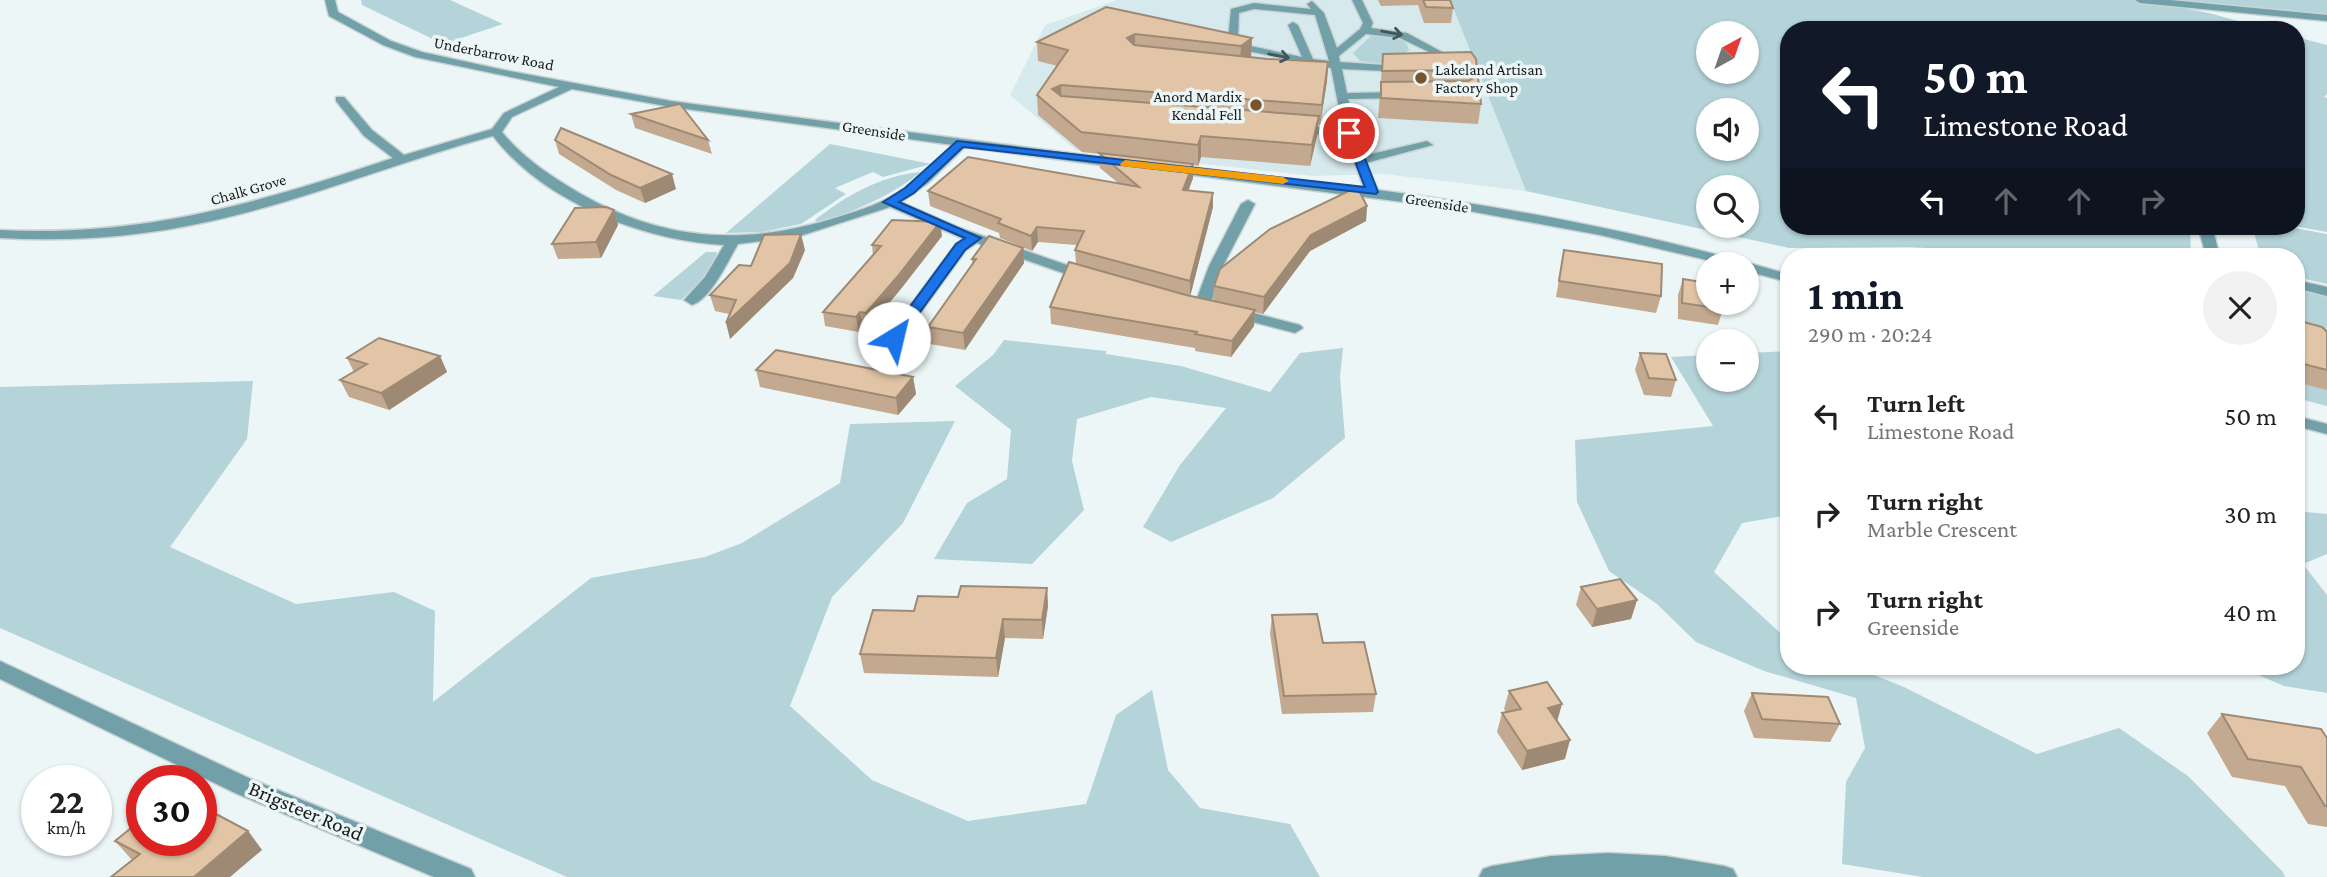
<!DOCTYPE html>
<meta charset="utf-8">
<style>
body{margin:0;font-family:"Crimson Pro",serif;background:#f2f2f2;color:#202124;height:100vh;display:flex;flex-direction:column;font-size:26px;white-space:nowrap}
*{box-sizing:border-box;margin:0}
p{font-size:23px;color:#757577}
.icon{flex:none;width:38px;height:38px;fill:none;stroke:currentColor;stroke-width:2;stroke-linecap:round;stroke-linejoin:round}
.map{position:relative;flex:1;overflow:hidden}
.drawer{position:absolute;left:1780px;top:248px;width:525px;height:427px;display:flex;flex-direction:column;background:#fff;border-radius:28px;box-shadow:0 2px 5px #0004}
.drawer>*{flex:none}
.guide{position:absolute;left:1780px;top:21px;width:525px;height:214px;border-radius:28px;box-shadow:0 2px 5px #0004;background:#111827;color:#fff;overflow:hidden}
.needle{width:46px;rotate:40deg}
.fabs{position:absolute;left:1696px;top:21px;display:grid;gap:14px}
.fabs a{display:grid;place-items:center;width:63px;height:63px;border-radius:50%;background:#fff;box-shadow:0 2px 5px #0004;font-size:35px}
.speed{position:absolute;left:21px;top:765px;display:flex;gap:14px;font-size:35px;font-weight:700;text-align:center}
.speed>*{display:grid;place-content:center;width:91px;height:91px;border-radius:50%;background:#fff;box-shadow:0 2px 5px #0004;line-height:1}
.speed small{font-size:18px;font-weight:400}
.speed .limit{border:10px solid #d22;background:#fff;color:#111}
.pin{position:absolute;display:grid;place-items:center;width:60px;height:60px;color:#fff;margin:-30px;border:4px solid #fff;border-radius:50%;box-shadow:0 2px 7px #0007}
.me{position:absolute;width:77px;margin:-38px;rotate:36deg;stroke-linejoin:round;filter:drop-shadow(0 0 5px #0008)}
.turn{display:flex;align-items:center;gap:24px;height:147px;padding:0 28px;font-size:32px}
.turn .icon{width:91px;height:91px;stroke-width:2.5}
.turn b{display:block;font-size:49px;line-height:60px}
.lanes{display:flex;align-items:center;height:66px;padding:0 28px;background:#0003;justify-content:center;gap:35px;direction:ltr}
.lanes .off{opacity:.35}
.round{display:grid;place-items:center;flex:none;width:74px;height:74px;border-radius:37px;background:#f2f2f2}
.summary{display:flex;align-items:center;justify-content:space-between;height:119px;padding:0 28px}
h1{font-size:42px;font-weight:700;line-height:52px;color:#111827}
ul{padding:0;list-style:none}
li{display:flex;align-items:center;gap:21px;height:98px;padding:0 28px}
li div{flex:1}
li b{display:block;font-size:26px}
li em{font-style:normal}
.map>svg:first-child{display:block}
</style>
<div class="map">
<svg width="2327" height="877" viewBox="0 0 2327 877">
<rect width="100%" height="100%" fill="#ecf6f7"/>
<polygon fill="#d6e9ec" points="1117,0 1450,0 1526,191 1385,174 1313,176 1076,150 1010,95 1045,25"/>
<g fill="#b4d4da" fill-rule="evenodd">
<polygon points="361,0 450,0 503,24 443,44 362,5"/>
<path d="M1450,0H2160L2161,4L2209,13L2271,30H1788V226H2190L2191,257H2016L1996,252L1910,247L1789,248L1526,191ZM1708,33H1746V72H1708ZM1708,110H1746V149H1708ZM1708,187H1746V226H1708Z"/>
<polygon points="2172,0 2327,0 2327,14"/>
<path d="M1373,34C1388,35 1405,33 1409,50C1391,67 1383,64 1360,61L1353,53Z"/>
<polygon points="2296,37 2327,45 2327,94 2324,97 2327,98 2327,232 2294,226"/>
<polygon points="830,144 931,164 883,177 873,172 835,188 846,194 801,224 762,232 726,233"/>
<path d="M921,172C889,197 855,211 817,223L815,220C845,196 882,175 921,172Z"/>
<polygon points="2252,226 2283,226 2327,234 2327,284 2296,277 2296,257 2261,257"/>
<polygon points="706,252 717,252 716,256 702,280 681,300 653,296"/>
<polygon points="2296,287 2327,295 2327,406 2296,398"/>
<polygon points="1004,340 1106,351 1106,354 1181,366 1270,392 1300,353 1343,348 1340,377 1345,438 1273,498 1171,542 1143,527 1180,465 1226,408 1151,397 1077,419 1072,461 1084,510 1032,564 934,559 967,503 1007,479 1011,430 955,386 993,355"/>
<polygon points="1788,351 1788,515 1742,523 1714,572 1788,640 1788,667 1854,667 1904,687 2037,754 2119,728 2188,776 2283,872 2285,877 1923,877 1842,864 1846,782 1865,748 1856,698 1764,671 1696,642 1657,604 1609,571 1577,502 1575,440 1713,426 1671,357 1708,355 1708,380 1746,380 1747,353"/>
<polygon points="253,381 247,439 170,547 296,604 394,592 435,611 433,702 591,578 705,557 742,543 840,483 850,424 955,421 903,523 832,597 790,706 872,780 968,821 1086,804 1116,715 1152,690 1168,770 1200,808 1290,824 1320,877 567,877 0,628 0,387"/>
<polygon points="2296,511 2327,514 2327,554 2303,564 2327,595 2327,693 2284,686 2240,667 2296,667"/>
</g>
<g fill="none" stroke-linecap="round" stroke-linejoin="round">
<defs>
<g id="minor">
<path d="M325,0H335L338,12L391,41L422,52L504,70L671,101L1123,160L1129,164L1123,168L965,147L928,183L901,202L960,228L1093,274L1095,277L1093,280H1083L977,243L966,250L900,341L894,343L886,338L956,244L964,239L890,207L800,236L738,244C728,261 711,299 692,305L684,300L705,277L724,245C644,241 543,202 493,136C397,162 304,201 207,222C139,237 70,242 0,238V230C144,237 258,203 393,158L364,136L336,101V97H344L372,130L404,155L492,129L504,113L559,87L415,57L383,45L329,16ZM572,89L671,107L953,145C938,160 923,176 906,188C885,202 861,210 838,217C746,246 665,242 581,194C552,177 523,158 502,132L512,117Z"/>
<path d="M1352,0H1362L1373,23L1371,28L1407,33L1444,53L1435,65L1384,71L1342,69L1347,93L1403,92L1409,95L1403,98L1348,99L1363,156L1427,141L1433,145L1366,163L1378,190C1516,208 1654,235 1788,274V282L1746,271V264H1724L1600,235L1458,209L1168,172L1166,169L1172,165L1364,188L1344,136L1294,133L1288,129L1294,125L1343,129L1331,68L1233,48L1228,39L1231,9L1254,3L1311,9L1307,4L1312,1L1324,13L1337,48L1360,29L1363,23ZM1254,9L1315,15L1329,61L1313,59L1298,25L1293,22L1288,25L1302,57L1241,44L1238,39L1239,13ZM1366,34L1400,38L1433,54L1428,60L1384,65L1340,62L1339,56Z"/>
<polygon points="2135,0 2170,0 2327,15 2327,21 2140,3"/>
<polygon points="1248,200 1255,204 1223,266 1210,306 1202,311 1197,309 1194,306 1209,266 1241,204"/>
<polygon points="2198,226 2212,226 2220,257 2206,257"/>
<polygon points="2296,280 2327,287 2327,296 2296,288"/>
<polygon points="1234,308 1300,325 1303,328 1295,333 1229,316 1226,313 1229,310"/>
<polygon points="2296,416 2327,424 2327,434 2296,426"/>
<polygon points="0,661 251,779 471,869 475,877 434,877 235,793 0,679"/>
<polygon points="1608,853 1665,856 1724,866 1733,869 1737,877 1479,877 1483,869 1492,866 1551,856"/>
</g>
</defs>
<use href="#minor" stroke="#cad3d4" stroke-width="3"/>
<use href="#minor" fill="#72a0a8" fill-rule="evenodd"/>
</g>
<g fill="#c2a98f">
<polygon points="1378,0 1450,0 1453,8 1451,23 1424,23 1418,5 1381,6"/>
<polygon points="1106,7 1252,38 1251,57 1268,59 1328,62 1327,81 1320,125 1318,124 1317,136 1310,166 1201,157 1198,166 1193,165 1193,178 1188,191 1213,193 1213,207 1190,296 1213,301 1214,286 1367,206 1366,221 1310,251 1263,314 1255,312 1254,326 1231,357 1195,351 1195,348 1051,324 1050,307 1076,264 1075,250 1077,245 1038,242 1032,251 1000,238 999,233 930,206 928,191 1118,183 1100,168 1099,154 1082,152 1038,115 1037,95 1058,66 1038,61 1037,42"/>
<polygon points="1471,52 1481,104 1478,124 1378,118 1383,54"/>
<polygon points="631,114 708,140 712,154 635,128"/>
<polygon points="555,140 676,189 645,203 616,190 559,154"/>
<polygon points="614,210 618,225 601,258 558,259 552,244"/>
<polygon points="942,236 900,290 868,328 863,327 859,332 825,326 823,312 873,255 872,245"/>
<polygon points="805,250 793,278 730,339 729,314 715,311 710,295 751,266"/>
<polygon points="1564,250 1661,296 1656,313 1556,297"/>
<polygon points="972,259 1024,263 965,350 930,344 928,327 972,265"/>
<polygon points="1683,279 1723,309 1718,325 1678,319 1678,295"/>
<polygon points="2296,320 2327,332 2327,390 2296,382"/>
<polygon points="1640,353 1676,380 1671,397 1644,395 1635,370"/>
<polygon points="440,356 447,372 389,410 349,397 340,380 354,372 347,358"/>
<polygon points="756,370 913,377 916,394 898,415 760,387"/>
<polygon points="1581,587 1637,600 1631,619 1592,627 1576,605"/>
<polygon points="1047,588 1048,606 1043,639 1005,638 998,677 864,673 860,654 914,611 958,597"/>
<polygon points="1272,615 1323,643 1376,694 1373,712 1282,714 1270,634"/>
<polygon points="1509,691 1557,721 1565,759 1522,770 1497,732 1502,713 1506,712 1504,709"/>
<polygon points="1752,693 1840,724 1830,742 1754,738 1744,711"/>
<polygon points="2222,714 2327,738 2327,827 2308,824 2285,786 2232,777 2207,733"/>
<polygon points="248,831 262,850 132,860 115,841"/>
</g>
<g fill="#9e8a74">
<polygon points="1135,34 1135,52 1127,38"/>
<polygon points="1252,38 1251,57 1240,65 1241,46"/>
<polygon points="1328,62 1327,81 1320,125 1322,105"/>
<polygon points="1061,85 1062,104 1052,89"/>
<polygon points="1319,116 1317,136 1310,166 1312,145"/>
<polygon points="1201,136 1201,157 1198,166 1198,145"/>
<polygon points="1193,164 1193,178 1183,205 1183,190"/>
<polygon points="672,174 676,189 645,203 640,188"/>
<polygon points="1213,193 1213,207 1190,297 1190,281"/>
<polygon points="1367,206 1366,221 1310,251 1263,314 1264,297 1311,235"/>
<polygon points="614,210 618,225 601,258 596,242"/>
<polygon points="940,222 942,236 900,290 868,328 866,313"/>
<polygon points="1037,227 1038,242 1032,251 1031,236"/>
<polygon points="801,234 805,250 793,278 730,339 726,323"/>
<polygon points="1023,248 1024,263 965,350 963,333"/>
<polygon points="1255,310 1254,326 1231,357 1232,341"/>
<polygon points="860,312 863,327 859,332 856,317"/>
<polygon points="440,356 447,372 389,410 381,393"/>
<polygon points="913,377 916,394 898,415 896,398"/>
<polygon points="1047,588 1048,606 1043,639 1042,620"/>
<polygon points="1637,600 1631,619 1592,627 1597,609"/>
<polygon points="1003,619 1005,638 998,677 996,658"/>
<polygon points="1562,704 1557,722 1548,708"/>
<polygon points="1570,740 1565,759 1522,770 1527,751"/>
<polygon points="248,831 262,850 230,877 194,877"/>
</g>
<g fill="#e2c5a6" stroke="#9e8a74" stroke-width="2">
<polygon points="1423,0 1450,0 1453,8 1426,7"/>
<polygon points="1106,7 1252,38 1241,46 1135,34 1127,38 1134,45 1268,59 1328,62 1322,105 1061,85 1052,89 1061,96 1319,116 1312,145 1201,136 1198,145 1081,132 1037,95 1068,50 1037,42"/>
<polygon points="1471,52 1476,59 1481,104 1381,98 1381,82 1468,81 1477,76 1469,70 1382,71 1383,54"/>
<polygon points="680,104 708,140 631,114"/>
<polygon points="561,128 672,174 640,188 611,175 555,140"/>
<polygon points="1099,153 1193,164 1183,190 1213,193 1190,281 1075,250 1084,231 1037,227 1031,236 998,223 1001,219 928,191 968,157 1139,187"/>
<polygon points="1357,187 1367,206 1311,235 1264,297 1214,286 1220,269 1270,229"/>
<polygon points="606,207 614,210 596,242 552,244 575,208"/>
<polygon points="892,220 940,222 898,276 866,313 860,312 856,317 823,312 881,246 872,245"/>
<polygon points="801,234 790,263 726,323 736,300 710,295 739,265 751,266 764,235"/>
<polygon points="989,236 1023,248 963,333 928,327 976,259 972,259"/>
<polygon points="1564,250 1662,264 1661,296 1559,281"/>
<polygon points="1069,262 1186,295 1255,310 1232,341 1195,334 1197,332 1050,307"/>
<polygon points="1683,279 1708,283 1708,303 1723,303 1723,309 1682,303"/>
<polygon points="2296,320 2322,327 2327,332 2327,370 2296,362"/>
<polygon points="379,338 440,356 381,393 340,380 367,364 347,358"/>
<polygon points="776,350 913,377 896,398 756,370"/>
<polygon points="1640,353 1666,354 1676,380 1649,378"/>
<polygon points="1620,579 1637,600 1597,609 1581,587"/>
<polygon points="961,586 1047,588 1042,620 1003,619 996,658 860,654 873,610 914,611 918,596 958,597"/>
<polygon points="1317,614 1323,643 1364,642 1376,694 1284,696 1272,615"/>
<polygon points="1547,682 1562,704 1548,708 1570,740 1527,751 1502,713 1521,709 1509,691"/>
<polygon points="1752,693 1828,697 1840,724 1762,719"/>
<polygon points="2222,714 2321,729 2327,738 2327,806 2325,806 2301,767 2248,759"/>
<polygon points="201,806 248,831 194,877 111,877 140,854 115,841 142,819 142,840 201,840"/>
</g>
<defs><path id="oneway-shaft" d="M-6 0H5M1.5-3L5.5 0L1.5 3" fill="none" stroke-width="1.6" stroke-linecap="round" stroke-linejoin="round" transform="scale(1.75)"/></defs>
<g stroke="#41575c">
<use href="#oneway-shaft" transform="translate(1392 33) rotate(10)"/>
<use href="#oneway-shaft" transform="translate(1279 56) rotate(11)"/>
</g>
<polygon fill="#1a73e8" stroke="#114b97" stroke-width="2" points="1349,130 1355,133 1378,192 1376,194 963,147 914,193 899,202 981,238 965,250 899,341 889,341 887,338 956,244 965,238 883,202 905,188 957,141 1365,187 1344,133"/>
<polygon fill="#f59e0b" points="1125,160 1283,177 1289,181 1283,184 1121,166 1120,164"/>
<g fill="#77562d" stroke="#ecf6f7" stroke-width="2.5">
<circle cx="1421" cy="78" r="7"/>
<circle cx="1256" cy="105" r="7"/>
</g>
<g text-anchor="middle" stroke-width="7" stroke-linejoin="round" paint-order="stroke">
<g font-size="16" fill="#191c1d" stroke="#ecf6f7">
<text transform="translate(494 53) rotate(11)" y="6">Underbarrow Road</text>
<text transform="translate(874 130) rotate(9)" y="6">Greenside</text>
<text transform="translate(248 189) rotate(-16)" y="6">Chalk Grove</text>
<text transform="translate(1437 202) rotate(9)" y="6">Greenside</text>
</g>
<g font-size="16" fill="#191c1d" stroke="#ecf6f7" text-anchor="start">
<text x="1435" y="75">Lakeland Artisan<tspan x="1435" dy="18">Factory Shop</tspan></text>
<text x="1242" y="102" text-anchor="end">Anord Mardix<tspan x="1242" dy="18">Kendal Fell</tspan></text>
</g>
<g font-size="21" fill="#191c1d" stroke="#ecf6f7">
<text transform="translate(306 811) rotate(23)" y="7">Brigsteer Road</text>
</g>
</g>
</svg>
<div class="fabs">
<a><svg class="needle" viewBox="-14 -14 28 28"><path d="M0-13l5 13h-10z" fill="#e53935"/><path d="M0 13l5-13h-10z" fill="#757577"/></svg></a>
<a><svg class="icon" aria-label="sound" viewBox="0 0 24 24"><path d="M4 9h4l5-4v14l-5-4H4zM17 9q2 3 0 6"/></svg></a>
<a><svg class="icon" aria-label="search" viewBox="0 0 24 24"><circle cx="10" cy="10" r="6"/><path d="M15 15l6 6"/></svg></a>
<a>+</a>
<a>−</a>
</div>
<div class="speed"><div>22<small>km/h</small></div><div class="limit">30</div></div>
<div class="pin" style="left:1349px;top:133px;background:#d93025"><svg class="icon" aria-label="arrive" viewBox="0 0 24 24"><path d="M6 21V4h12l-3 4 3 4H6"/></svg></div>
<svg class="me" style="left:894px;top:338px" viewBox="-20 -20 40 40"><circle r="19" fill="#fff"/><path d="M0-13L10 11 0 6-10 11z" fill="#1a73e8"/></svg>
<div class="guide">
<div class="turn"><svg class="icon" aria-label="left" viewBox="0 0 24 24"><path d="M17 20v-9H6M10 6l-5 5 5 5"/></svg><div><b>50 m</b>Limestone Road</div></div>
<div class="lanes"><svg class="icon" aria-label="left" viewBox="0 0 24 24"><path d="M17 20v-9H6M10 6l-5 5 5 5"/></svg><svg class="icon off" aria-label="ahead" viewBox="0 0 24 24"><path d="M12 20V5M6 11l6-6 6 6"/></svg><svg class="icon off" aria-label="ahead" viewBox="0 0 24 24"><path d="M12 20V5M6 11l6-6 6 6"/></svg><svg class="icon off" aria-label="right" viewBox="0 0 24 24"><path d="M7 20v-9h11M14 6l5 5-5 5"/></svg></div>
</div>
<section class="drawer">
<div class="summary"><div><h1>1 min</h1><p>290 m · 20:24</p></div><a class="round"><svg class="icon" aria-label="close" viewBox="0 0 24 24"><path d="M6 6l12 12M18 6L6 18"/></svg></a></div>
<ul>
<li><svg class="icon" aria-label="left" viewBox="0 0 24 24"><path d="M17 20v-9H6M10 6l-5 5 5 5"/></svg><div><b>Turn left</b><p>Limestone Road</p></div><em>50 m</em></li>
<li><svg class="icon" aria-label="right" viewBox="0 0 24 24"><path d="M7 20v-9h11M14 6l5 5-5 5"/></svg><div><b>Turn right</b><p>Marble Crescent</p></div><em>30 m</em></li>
<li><svg class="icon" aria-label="right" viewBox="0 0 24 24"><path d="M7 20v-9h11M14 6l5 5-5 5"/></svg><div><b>Turn right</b><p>Greenside</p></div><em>40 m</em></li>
</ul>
</section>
</div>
